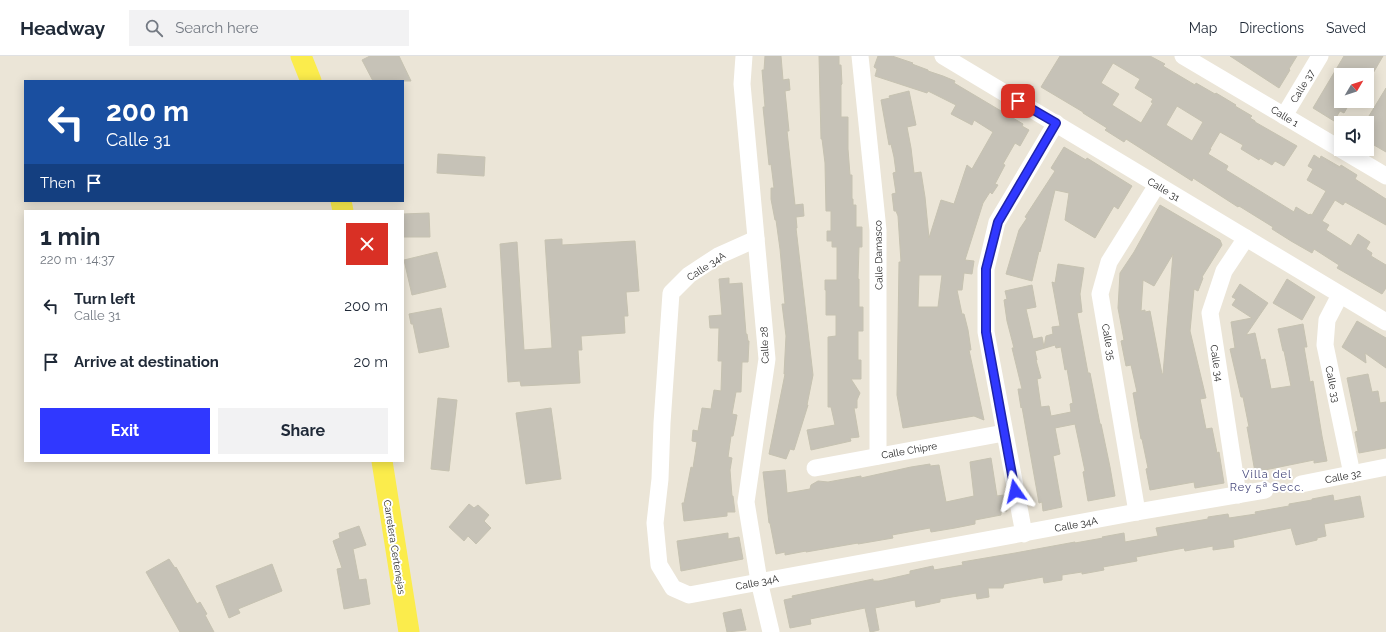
<!DOCTYPE html>
<meta charset="utf-8">
<style>
body{margin:0;font-family:Raleway,sans-serif;background:#f2f2f3;color:#1f2937;height:100vh;display:flex;flex-direction:column;font-size:15px;white-space:nowrap}
*{box-sizing:border-box;margin:0}
p{font-size:13px;color:#747a83}
.icon{flex:none;width:22px;height:22px;fill:none;stroke:currentColor;stroke-width:2;stroke-linecap:round;stroke-linejoin:round}
.map{position:relative;flex:1;overflow:hidden}
.details{position:absolute;left:24px;top:154px;width:380px;height:252px;display:flex;flex-direction:column;background:#fff;border-radius:0px;box-shadow:0 2px 10px #0003}
.details>*{flex:none}
.top-card{position:absolute;left:24px;top:24px;width:380px;height:122px;border-radius:0px;box-shadow:0 2px 10px #0003;background:#1a4fa0;color:#fff;overflow:hidden}
.needle{width:26px;rotate:51deg}
.fabs{position:absolute;left:1334px;top:12px;display:grid;gap:8px}
.fabs a{display:grid;place-items:center;width:40px;height:40px;border-radius:0px;background:#fff;box-shadow:0 2px 10px #0003;font-size:20px}
.pin{position:absolute;display:grid;place-items:center;width:34px;height:34px;color:#fff;margin:-17px;border-radius:8px;box-shadow:0 2px 6px #0006}
.me{position:absolute;width:44px;margin:-22px;rotate:349deg;stroke-linejoin:round;filter:drop-shadow(0 0 3px #0008)}
.turn{display:flex;align-items:center;gap:14px;height:84px;padding:0 16px;font-size:18px}
.turn .icon{width:52px;height:52px;stroke-width:2.5}
.turn b{display:block;font-size:28px;line-height:34px}
.then{display:flex;align-items:center;height:38px;padding:0 16px;background:#0003;gap:8px;font-size:15px}
.round{display:grid;place-items:center;flex:none;width:42px;height:42px;border-radius:0px;background:#f2f2f3}
.head{display:flex;align-items:center;justify-content:space-between;height:68px;padding:0 16px}
h1{font-size:24px;font-weight:700;line-height:30px}
.button{display:flex;gap:8px;margin-top:auto;padding:8px 16px}
.button a{flex:1;height:46px;border-radius:0px;background:#3038ff;color:#fff;font-size:16px;font-weight:700;line-height:46px;text-align:center}
.button a+a{background:#f2f2f3;color:#1f2937}
ul{padding:0;list-style:none}
li{display:flex;align-items:center;gap:12px;height:56px;padding:0 16px}
li div{flex:1}
li b{display:block;font-size:15px}
li em{font-style:normal}
header{display:flex;align-items:center;gap:24px;box-sizing:border-box;height:56px;padding:0 20px;background:#fff;border-bottom:1px solid #e0e1e3}
header strong{font-size:19px}
nav{display:flex;gap:22px;margin-inline-start:auto;font-size:14px}
.search{width:280px;height:36px;background:#f2f2f3;display:flex;align-items:center;gap:10px;box-sizing:border-box;padding:0 14px;border-radius:0px;color:#747a83;font-size:15px}
.map>svg:first-child{display:block}
</style>
<header>
<strong>Headway</strong>
<div class="search"><svg class="icon" aria-label="search" viewBox="0 0 24 24"><circle cx="10" cy="10" r="6"/><path d="M15 15l6 6"/></svg>Search here</div>
<nav><a>Map</a><a>Directions</a><a>Saved</a></nav>
</header>
<div class="map">
<svg width="1386" height="576" viewBox="0 0 1386 576">
<rect width="100%" height="100%" fill="#ebe5d7"/>
<g fill="#c6c2b7" stroke="#c6c2b1" fill-rule="evenodd">
<polygon points="370,0 399,0 411,25 373,25 362,4"/>
<polygon points="765,0 781,0 783,24 789,23 790,34 785,35 789,75 787,75 795,149 803,148 804,160 796,161 797,172 796,172 813,319 807,349 808,349 794,394 790,393 786,403 769,398 785,318 784,318 786,280 782,248 785,248 780,193 776,164 775,164 771,143 771,132 774,132 771,108 769,109 763,51 765,51 762,14 764,14"/>
<polygon points="819,0 839,0 839,9 841,9 842,28 841,29 841,61 848,61 848,93 850,119 852,119 852,143 853,143 853,149 856,149 856,171 862,171 862,191 859,191 858,223 859,223 859,251 863,251 863,275 858,275 858,304 861,304 861,323 851,323 860,337 857,344 857,352 854,352 859,381 850,382 851,385 811,394 807,374 835,369 831,351 828,351 828,281 836,280 836,259 826,259 826,234 825,234 825,224 837,224 837,191 832,191 832,185 827,185 827,175 831,175 831,155 826,155 825,107 822,83 821,83"/>
<path d="M878,0H892L913,7L912,8L928,14V15L943,20L955,25L954,27L1023,68L1022,70L1029,74L1020,90L1015,87L1003,108L1005,109L995,128L998,129L992,138L990,136L983,147L965,204L974,205L972,218L964,217L962,234H957L962,258H964L968,274L971,294H969L984,364L974,360L903,372L897,339L899,206H901L898,160L896,155H894L892,138L896,137L893,117L896,116L894,101L891,88L889,89L881,44L890,42L889,40L909,35L916,69L907,71L911,92L914,117L921,116L925,141L929,182L941,144L954,148L967,109L972,113L993,76L974,64L972,69L951,58L956,49L928,35L927,37L875,20L877,13L874,11ZM919,219H942L938,251H918Z"/>
<path d="M1060,0H1150L1165,8L1163,10L1195,29L1196,27L1215,38L1216,37L1236,49L1235,50L1252,60L1250,62L1255,65V66L1297,90L1284,110L1275,105L1272,109L1260,102L1259,104L1241,93L1243,89L1220,76L1210,93H1211L1208,98L1228,110L1226,114L1294,156L1296,151L1309,159L1310,158L1312,159L1326,135L1307,124L1313,113L1308,110L1314,99L1320,103L1321,100L1340,111L1341,109L1357,119L1355,123L1386,143V169L1345,146L1343,149L1335,144L1322,165L1329,169L1326,174L1351,190L1358,178L1370,186L1366,193L1372,197L1371,200L1386,209V232L1382,238L1337,212L1339,209L1314,193L1312,197L1291,185L1272,173L1273,171L1239,150L1238,151L1193,122L1192,125L1126,83L1124,86L1105,74L1107,72L1083,57V56L1041,31ZM1113,7L1140,23L1135,32L1153,43L1151,46L1153,47L1141,67L1112,49L1119,38L1101,27ZM1177,50L1203,66L1192,85L1166,69Z"/>
<polygon points="1230,0 1297,0 1289,13 1290,14 1279,32"/>
<polygon points="1344,0 1383,0 1372,19 1341,19 1341,45 1351,45 1344,57 1340,55 1334,65 1313,52"/>
<polygon points="1386,32 1386,96 1367,85 1367,74 1374,62 1369,60"/>
<polygon points="1064,91 1086,104 1087,102 1132,130 1118,153 1114,150 1095,182 1065,164 1069,137 1055,134 1040,196 1039,195 1032,225 1006,218 1019,174 1027,162 1025,161 1055,115 1051,112"/>
<polygon points="438,98 485,101 484,120 437,117"/>
<path d="M1160,149L1220,184L1222,189L1202,221L1203,222L1198,235L1194,233L1190,275L1206,342L1200,343L1206,373L1212,372L1217,397L1219,396L1224,427L1195,432L1194,426L1150,434L1146,413L1148,412L1142,383H1141L1133,337L1137,336L1131,309L1126,310L1121,285L1124,284L1118,252L1120,217L1134,196ZM1173,198L1163,318H1162L1150,255L1145,256V254L1141,255L1143,224L1154,230Z"/>
<polygon points="429,157 430,181 403,181 403,158"/>
<polygon points="562,183 562,189 635,185 639,235 626,236 628,260 624,260 625,277 581,280 582,294 578,294 580,327 521,330 520,325 508,326 500,188 517,186 524,294 552,292 545,184"/>
<polygon points="437,196 446,231 412,239 404,204"/>
<path d="M1058,208L1084,212L1080,238L1082,256L1077,257L1088,317H1090L1100,368H1101L1110,411L1115,440L1088,445L1083,416L1085,415L1075,368L1055,372L1060,398L1053,400L1062,451L1043,455L1042,446L1039,447L1022,351L1021,352L1018,333H1022L1012,292H1014L1007,265L1004,244L1007,243L1005,235L1032,229L1036,251L1026,253L1033,283L1042,281L1044,291L1046,280L1053,278L1052,271L1060,270L1052,226L1055,227ZM1055,289L1056,292L1061,291L1065,314L1067,313L1073,347L1070,348L1071,356L1051,360L1049,350L1041,351L1037,323L1041,322L1036,304H1037L1035,295Z"/>
<polygon points="729,222 729,228 742,227 746,278 747,278 748,285 749,285 748,306 742,306 741,336 736,336 732,358 737,359 733,380 731,380 728,401 732,402 730,414 732,440 733,440 735,456 727,456 727,460 684,465 682,447 684,447 691,411 693,412 697,386 692,385 693,374 698,375 702,352 711,353 714,334 721,335 722,305 718,305 719,272 710,272 709,260 722,259 719,223"/>
<polygon points="1287,223 1315,241 1302,264 1273,247"/>
<polygon points="1240,228 1268,247 1246,279 1255,277 1261,304 1265,303 1271,333 1291,330 1284,295 1283,295 1278,273 1303,268 1307,291 1304,291 1310,326 1313,325 1322,380 1327,405 1314,407 1314,404 1255,416 1247,371 1249,371 1243,341 1241,341 1230,293 1235,292 1231,266 1252,262 1232,249 1236,243 1232,241"/>
<polygon points="441,252 449,291 419,297 413,268 411,268 409,258"/>
<polygon points="1357,265 1386,282 1386,312 1365,297 1366,307 1342,291"/>
<polygon points="1368,318 1372,336 1378,335 1380,347 1386,346 1386,392 1359,397 1355,376 1358,375 1347,322"/>
<polygon points="438,342 457,344 449,415 431,413"/>
<polygon points="551,352 561,423 526,428 516,357"/>
<polygon points="991,402 997,440 1004,439 1007,455 1001,456 1001,459 975,464 975,468 955,472 931,476 930,472 892,479 893,482 858,488 858,487 806,496 806,495 785,499 785,496 776,498 770,467 769,467 763,416 785,414 787,437 810,433 811,429 818,425 828,426 861,420 861,422 911,411 930,408 930,410 939,409 946,446 974,440 970,406"/>
<polygon points="1333,439 1334,445 1360,440 1364,461 1324,468 1326,480 1317,482 1317,484 1296,489 1291,472 1233,484 1234,491 1213,494 1213,490 1185,495 1184,492 1136,501 1137,505 1103,511 1104,514 1082,518 1082,516 1062,519 1062,524 1044,527 1043,521 1004,528 1003,532 988,532 989,541 977,543 976,537 940,543 940,546 916,551 915,544 875,552 879,574 871,576 870,576 865,552 810,563 811,568 790,572 784,544 793,542 792,540 873,523 873,525 879,525 910,518 910,515 933,510 934,514 963,509 962,506 1015,497 1075,486 1075,487 1103,482 1102,481 1124,477 1125,486 1158,480 1156,472 1208,463 1208,461 1228,458 1229,462 1256,458 1255,456 1289,450 1289,448 1312,444 1312,443"/>
<polygon points="469,448 474,452 478,449 489,459 484,465 491,472 476,488 468,480 464,485 449,471"/>
<polygon points="359,470 366,489 353,493 359,524 366,523 370,548 344,553 337,513 342,512 333,485 340,482 339,477"/>
<polygon points="728,477 728,483 739,481 743,503 681,515 677,485"/>
<polygon points="169,503 175,512 176,511 197,548 200,546 207,558 205,559 214,576 180,576 146,516"/>
<polygon points="272,508 282,535 238,553 240,557 229,562 216,530"/>
<polygon points="741,553 746,574 727,576 723,557"/>
</g>
<g fill="none" stroke-linecap="round" stroke-linejoin="round">
<g stroke="#fff" stroke-width="17">
<polyline points="744,0 742,28 767,303 746,446 759,525 771,576"/>
<polyline points="860,0 878,174 878,400"/>
<polyline points="943,0 1386,266"/>
<polyline points="1183,0 1386,120"/>
<polyline points="1284,60 1320,0"/>
<polyline points="756,183 718,200 689,219 671,237 662,367 660,423 655,467 659,509 673,532 689,539 1137,456 1265,434"/>
<polyline points="1340,239 1327,264 1325,289 1352,418"/>
<polyline points="815,412 1004,377"/>
<polyline points="1301,428 1386,411"/>
<polyline points="1238,439 1210,257 1224,215 1246,182"/>
<polyline points="1137,456 1100,238 1109,206 1157,129"/>
<polyline points="1024,478 986,276 986,213 997,166 1056,67"/>
</g>
<g stroke="#fbec4c" stroke-width="21">
<polyline points="301,0 311,25"/>
<polyline points="341,145 343,155"/>
<polyline points="382,405 409,576"/>
</g>
</g>
<g fill="none" stroke-linecap="round" stroke-linejoin="round">
<defs>
<polyline id="route" points="1015,435 986,276 986,213 998,166 1056,67 1018,45"/>
</defs>
<use href="#route" stroke="#1f24a6" stroke-width="10"/>
<use href="#route" stroke="#3038ff" stroke-width="7"/>
</g>
<g text-anchor="middle" stroke-width="4" stroke-linejoin="round" paint-order="stroke">
<g font-size="10" fill="#272727" stroke="#fff">
<text transform="translate(1302 30) rotate(-59)" y="4">Calle 37</text>
<text transform="translate(1285 60) rotate(31)" y="4">Calle 1</text>
<text transform="translate(1164 133) rotate(31)" y="4">Calle 31</text>
<text transform="translate(878 199) rotate(-91)" y="4">Calle Damasco</text>
<text transform="translate(706 210) rotate(-33)" y="4">Calle 34A</text>
<text transform="translate(1109 286) rotate(80)" y="4">Calle 35</text>
<text transform="translate(764 289) rotate(-92)" y="4">Calle 28</text>
<text transform="translate(1217 307) rotate(81)" y="4">Calle 34</text>
<text transform="translate(1333 328) rotate(78)" y="4">Calle 33</text>
<text transform="translate(909 394) rotate(-10)" y="4">Calle Chipre</text>
<text transform="translate(1343 420) rotate(-11)" y="4">Calle 32</text>
<text transform="translate(1076 468) rotate(-11)" y="4">Calle 34A</text>
<text transform="translate(395 491) rotate(81)" y="4">Carretera Certenejas</text>
<text transform="translate(757 526) rotate(-11)" y="4">Calle 34A</text>
</g>
<g font-size="11" letter-spacing="1" fill="#44467a" stroke="#fff">
<text x="1267" y="422">Villa del<tspan x="1267" dy="13">Rey 5ª Secc.</tspan></text>
</g>
</g>
</svg>
<div class="fabs">
<a><svg class="needle" viewBox="-14 -14 28 28"><path d="M0-13l5 13h-10z" fill="#e53935"/><path d="M0 13l5-13h-10z" fill="#747a83"/></svg></a>
<a><svg class="icon" aria-label="sound" viewBox="0 0 24 24"><path d="M4 9h4l5-4v14l-5-4H4zM17 9q2 3 0 6"/></svg></a>
</div>
<div class="pin" style="left:1018px;top:45px;background:#d93025"><svg class="icon" aria-label="arrive" viewBox="0 0 24 24"><path d="M6 21V4h12l-3 4 3 4H6"/></svg></div>
<svg class="me" style="left:1015px;top:435px" viewBox="-20 -20 40 40"><path d="M0-17L14 15 0 8-14 15z" fill="#3038ff" stroke="#fff" stroke-width="4"/></svg>
<div class="top-card">
<div class="turn"><svg class="icon" aria-label="left" viewBox="0 0 24 24"><path d="M17 20v-9H6M10 6l-5 5 5 5"/></svg><div><b>200 m</b>Calle 31</div></div>
<div class="then">Then<svg class="icon" aria-label="arrive" viewBox="0 0 24 24"><path d="M6 21V4h12l-3 4 3 4H6"/></svg></div>
</div>
<section class="details">
<div class="head"><div><h1>1 min</h1><p>220 m · 14:37</p></div><a class="round" style="background:#d93025;color:#fff"><svg class="icon" aria-label="close" viewBox="0 0 24 24"><path d="M6 6l12 12M18 6L6 18"/></svg></a></div>
<ul>
<li><svg class="icon" aria-label="left" viewBox="0 0 24 24"><path d="M17 20v-9H6M10 6l-5 5 5 5"/></svg><div><b>Turn left</b><p>Calle 31</p></div><em>200 m</em></li>
<li><svg class="icon" aria-label="arrive" viewBox="0 0 24 24"><path d="M6 21V4h12l-3 4 3 4H6"/></svg><div><b>Arrive at destination</b></div><em>20 m</em></li>
</ul>
<div class="button"><a>Exit</a><a>Share</a></div>
</section>
</div>
